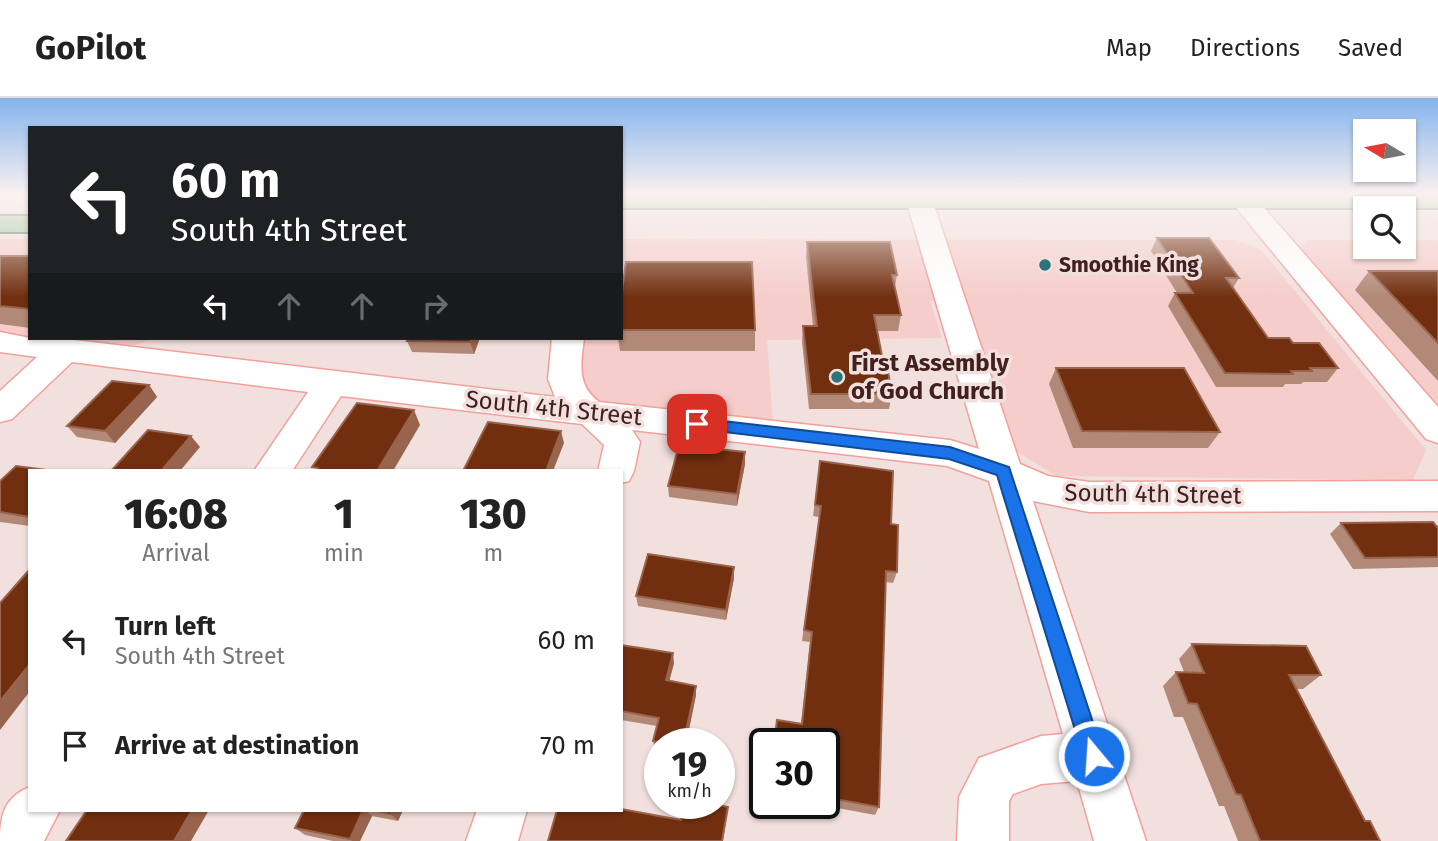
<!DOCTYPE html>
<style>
body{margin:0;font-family:"Fira Sans",sans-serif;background:#f2f2f2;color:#222;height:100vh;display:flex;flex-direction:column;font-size:26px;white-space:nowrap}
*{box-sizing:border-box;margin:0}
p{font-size:23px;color:#767676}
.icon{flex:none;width:38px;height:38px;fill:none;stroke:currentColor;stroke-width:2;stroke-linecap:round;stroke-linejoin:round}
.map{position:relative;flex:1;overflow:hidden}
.side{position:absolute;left:28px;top:371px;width:595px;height:343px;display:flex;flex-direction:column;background:#fff;border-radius:0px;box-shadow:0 2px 5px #0004}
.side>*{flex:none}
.hud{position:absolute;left:28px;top:28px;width:595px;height:214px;border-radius:0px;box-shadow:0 2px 5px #0004;background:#202124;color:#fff;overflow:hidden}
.needle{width:46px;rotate:280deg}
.controls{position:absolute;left:1353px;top:21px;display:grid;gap:14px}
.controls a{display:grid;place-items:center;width:63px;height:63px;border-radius:0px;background:#fff;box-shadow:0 2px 5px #0004;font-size:35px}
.speed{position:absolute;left:644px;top:630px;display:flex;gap:14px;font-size:35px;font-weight:700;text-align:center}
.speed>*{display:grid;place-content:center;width:91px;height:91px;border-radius:50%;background:#fff;box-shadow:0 2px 5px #0004;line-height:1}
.speed small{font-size:18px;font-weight:400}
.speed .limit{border:4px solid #111;border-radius:10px;background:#fff;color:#111}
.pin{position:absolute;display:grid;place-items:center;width:60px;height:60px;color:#fff;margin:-30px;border-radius:14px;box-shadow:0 4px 10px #0006}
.me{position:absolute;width:77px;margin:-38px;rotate:342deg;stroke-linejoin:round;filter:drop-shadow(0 0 5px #0008)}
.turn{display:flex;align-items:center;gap:24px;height:147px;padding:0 28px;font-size:32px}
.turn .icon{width:91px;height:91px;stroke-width:2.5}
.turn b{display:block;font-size:49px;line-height:60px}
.lanes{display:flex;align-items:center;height:66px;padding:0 28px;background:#0003;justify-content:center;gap:35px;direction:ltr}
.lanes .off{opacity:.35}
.eta{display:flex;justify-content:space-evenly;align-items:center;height:119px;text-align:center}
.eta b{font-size:42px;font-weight:800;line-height:49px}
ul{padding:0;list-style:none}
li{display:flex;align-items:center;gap:21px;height:105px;padding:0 28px}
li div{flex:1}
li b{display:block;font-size:26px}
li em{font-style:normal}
header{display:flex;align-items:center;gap:42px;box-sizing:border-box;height:98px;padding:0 35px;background:#fff;border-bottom:2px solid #e0e0e0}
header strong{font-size:33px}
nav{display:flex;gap:38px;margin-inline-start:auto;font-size:24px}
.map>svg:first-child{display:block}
</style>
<header>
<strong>GoPilot</strong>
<nav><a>Map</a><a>Directions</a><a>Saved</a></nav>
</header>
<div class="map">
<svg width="1438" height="743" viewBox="0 0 1438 743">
<rect width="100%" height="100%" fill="#f2e0de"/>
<g fill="#f5cecb">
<polygon points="0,141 30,141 30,240 155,240 123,251 0,237"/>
<polygon points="621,141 1236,142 1261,152 1426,352 1413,382 1057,378 1017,354 964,203 930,203 942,240 767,242 773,325 598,303 576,288 585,240 621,240"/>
<polygon points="1307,142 1365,142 1365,149 1404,149 1404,142 1438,142 1438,316 1298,152"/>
</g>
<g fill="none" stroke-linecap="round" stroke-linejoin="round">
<defs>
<g id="minor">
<path d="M904,95H930L1020,366L1048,378L1089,384L1438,383V413L1089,414L1033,403L1146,743H1094L1077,683L1041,686L1013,696L1009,703V743H957L959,699L979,660L1041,638L1063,636L989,383L947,368L632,332L640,344L634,373L629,383L621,385V373H598L604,347L582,326L341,298L292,373H254L308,294L72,264L12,321L0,324V293L37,259L0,254V234L30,240L66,241L555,299L548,281L552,240H584C581,266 576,286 599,304L950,342L979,351Z"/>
<polygon points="1224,95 1251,95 1438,309 1438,345 1426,341"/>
<path d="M30,689V712H60L44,743H0C0,718 4,699 30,689Z"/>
<polygon points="477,712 527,712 518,743 466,743"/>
</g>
<g id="major">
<rect x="621" y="95" width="817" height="15"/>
<rect x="0" y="118" width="30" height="16"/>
</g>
</defs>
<use href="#minor" stroke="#f49f9a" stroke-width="3"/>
<use href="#major" stroke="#4b723e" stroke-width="4"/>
<use href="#minor" fill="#fff" fill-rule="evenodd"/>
<use href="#major" fill="#96c595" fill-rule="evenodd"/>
</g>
<g fill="#b28876">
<polygon points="1157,140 1239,180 1233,190 1268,240 1293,245 1338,270 1327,284 1303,284 1301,286 1285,286 1283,289 1216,289 1168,208 1175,195 1177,195 1151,153"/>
<polygon points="807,144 897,177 895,188 901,217 898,233 877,233 884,268 892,296 889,311 809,311 802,244 803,228 813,228 806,159"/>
<polygon points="0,158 30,158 30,230 0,226"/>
<polygon points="1369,173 1438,173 1438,283 1355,192"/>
<polygon points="621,200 755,232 755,253 620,253 618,240 621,240"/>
<polygon points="480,240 474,256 412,254 407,243"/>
<polygon points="1056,270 1220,334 1208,350 1073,350 1049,286"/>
<polygon points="149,287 157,299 115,345 77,339 67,328"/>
<polygon points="745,354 745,366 737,408 669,399 668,388"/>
<polygon points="820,363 891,426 897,474 893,485 886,484 879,709 875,717 811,705 824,705 824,646 801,626 810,544 802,543 819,419 813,418"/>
<polygon points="30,373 30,428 0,424 0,383"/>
<polygon points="1341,425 1438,430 1438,469 1353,471 1330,436"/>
<polygon points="734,480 726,522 638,508 636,498"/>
<polygon points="1192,546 1321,577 1303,591 1297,591 1365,723 1380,743 1238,743 1224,708 1219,708 1183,619 1174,619 1163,588 1176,574 1184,574 1179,561"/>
<polygon points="621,547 674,565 669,583 696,597 686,646 660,646 660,653 655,652 653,643 657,628 621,622"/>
<polygon points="304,712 403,712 398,723 372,718 360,743 333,743 305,737 295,730"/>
</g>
<g fill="#98644d">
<polygon points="472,240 480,240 474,256 470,244"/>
<polygon points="149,287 157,299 115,345 105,333"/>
<polygon points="414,312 420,327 393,373 377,373"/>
<polygon points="561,333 564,345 553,373 546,373"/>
<polygon points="191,338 200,349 180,373 161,373"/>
<polygon points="745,354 745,366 737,408 737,396"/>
<polygon points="734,469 734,480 726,522 726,512"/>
<polygon points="673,555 674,565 667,592 666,582"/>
<polygon points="30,566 30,593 0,632 0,603"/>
<polygon points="696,588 696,597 686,646 683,646"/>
<polygon points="728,709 723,743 722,743"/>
<polygon points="192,712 209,712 191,743 174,743"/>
<polygon points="363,712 365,712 372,718 360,743 352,743 350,741"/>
<polygon points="392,712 403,712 398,723 391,716"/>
</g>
<g fill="#712f0f" stroke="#98644d" stroke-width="2">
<polygon points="1157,140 1209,140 1239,180 1226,180 1268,240 1289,240 1293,245 1319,245 1338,270 1310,270 1312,273 1291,273 1293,276 1225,275 1175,195 1193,195"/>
<polygon points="807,144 890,144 897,177 892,177 901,217 874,217 884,268 887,268 892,296 811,296 803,228 817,228"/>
<polygon points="0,158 30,158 30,211 0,208"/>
<polygon points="626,164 752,164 755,232 621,232 621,200"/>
<polygon points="1369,173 1438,173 1438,245"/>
<polygon points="409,240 472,240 470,244 407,243"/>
<polygon points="1056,270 1184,270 1220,334 1082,333"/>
<polygon points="112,283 149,287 105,333 67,328"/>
<polygon points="357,305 414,312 377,373 316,373 318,370 312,369"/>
<polygon points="488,324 561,333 546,373 463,373"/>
<polygon points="148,332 191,338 161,373 111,373"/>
<polygon points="679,347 745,354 737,396 668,388"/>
<polygon points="820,363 893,373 891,426 898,427 897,474 886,473 879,709 824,699 824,646 774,646 777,622 802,626 812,534 804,532 821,408 815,407"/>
<polygon points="16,368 54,373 30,373 30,419 0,414 0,383"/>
<polygon points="1433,424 1438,430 1438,459 1365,460 1341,425"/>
<polygon points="648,456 734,469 726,512 636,498"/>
<polygon points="30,471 30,566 0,603 0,505"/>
<polygon points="1192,546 1306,548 1321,577 1289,577 1365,723 1370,723 1380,743 1260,743 1241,697 1236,696 1197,606 1188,605 1176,574 1204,575"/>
<polygon points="621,547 673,555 666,582 696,588 683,646 669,646 653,643 659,620 621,613"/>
<polygon points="684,705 710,705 728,709 722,743 548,743 557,712 621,712 621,711 681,722"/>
<polygon points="87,712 192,712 174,743 66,743"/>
<polygon points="304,712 363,712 350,741 295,730"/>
<polygon points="373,712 392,712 391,716"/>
</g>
<linearGradient id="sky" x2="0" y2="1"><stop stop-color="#85b4ed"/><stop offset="0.48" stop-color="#f9f1f0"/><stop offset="1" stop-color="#f9f1f0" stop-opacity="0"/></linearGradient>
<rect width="1438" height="199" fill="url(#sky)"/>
<polygon fill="#1a73e8" stroke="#114b97" stroke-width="2" points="697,320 950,349 1009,369 1104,658 1101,666 1094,669 1086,666 1083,658 997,377 949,361 692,330 692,322"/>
<g fill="#2a747a" stroke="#f2e0de" stroke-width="2.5">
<circle cx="1045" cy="167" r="7"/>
<circle cx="837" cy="279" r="7"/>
</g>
<g text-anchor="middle" stroke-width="7" stroke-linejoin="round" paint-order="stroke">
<g font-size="21" font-weight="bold" fill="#41201f" stroke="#f2e0de" text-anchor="start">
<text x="1059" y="174">Smoothie King</text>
</g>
<g font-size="24" font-weight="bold" fill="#41201f" stroke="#f2e0de" text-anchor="start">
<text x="851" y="273">First Assembly<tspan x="851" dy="28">of God Church</tspan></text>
</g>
<g font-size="24" fill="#41201f" stroke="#f2e0de">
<text transform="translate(554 310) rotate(6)" y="8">South 4th Street</text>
<text transform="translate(1153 396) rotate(1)" y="8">South 4th Street</text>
</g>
</g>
</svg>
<div class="controls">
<a><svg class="needle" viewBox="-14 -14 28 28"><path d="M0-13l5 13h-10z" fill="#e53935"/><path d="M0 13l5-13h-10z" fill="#767676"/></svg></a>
<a><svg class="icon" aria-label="search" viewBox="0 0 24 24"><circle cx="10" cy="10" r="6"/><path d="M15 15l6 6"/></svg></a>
</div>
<div class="speed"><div>19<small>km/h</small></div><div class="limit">30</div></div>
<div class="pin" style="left:697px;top:326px;background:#d93025"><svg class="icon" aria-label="arrive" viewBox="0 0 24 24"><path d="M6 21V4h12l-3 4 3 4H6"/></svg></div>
<svg class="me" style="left:1094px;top:658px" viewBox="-20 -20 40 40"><circle r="17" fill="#1a73e8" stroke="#fff" stroke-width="3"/><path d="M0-11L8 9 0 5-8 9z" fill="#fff"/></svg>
<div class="hud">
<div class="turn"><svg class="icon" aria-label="left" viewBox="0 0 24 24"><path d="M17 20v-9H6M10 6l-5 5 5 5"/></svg><div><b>60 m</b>South 4th Street</div></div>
<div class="lanes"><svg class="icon" aria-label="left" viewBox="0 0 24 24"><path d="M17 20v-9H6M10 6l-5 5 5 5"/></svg><svg class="icon off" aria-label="ahead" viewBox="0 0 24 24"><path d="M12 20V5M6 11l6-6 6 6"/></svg><svg class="icon off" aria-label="ahead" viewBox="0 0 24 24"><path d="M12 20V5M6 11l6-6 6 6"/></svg><svg class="icon off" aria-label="right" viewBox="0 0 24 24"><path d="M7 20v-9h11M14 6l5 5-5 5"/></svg></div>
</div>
<section class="side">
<div class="eta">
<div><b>16:08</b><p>Arrival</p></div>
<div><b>1</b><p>min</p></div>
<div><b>130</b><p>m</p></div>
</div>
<ul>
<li><svg class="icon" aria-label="left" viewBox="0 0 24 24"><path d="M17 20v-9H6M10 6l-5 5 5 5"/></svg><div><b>Turn left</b><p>South 4th Street</p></div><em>60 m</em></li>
<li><svg class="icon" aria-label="arrive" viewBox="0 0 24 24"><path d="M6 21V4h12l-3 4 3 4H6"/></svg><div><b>Arrive at destination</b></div><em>70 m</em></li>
</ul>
</section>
</div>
